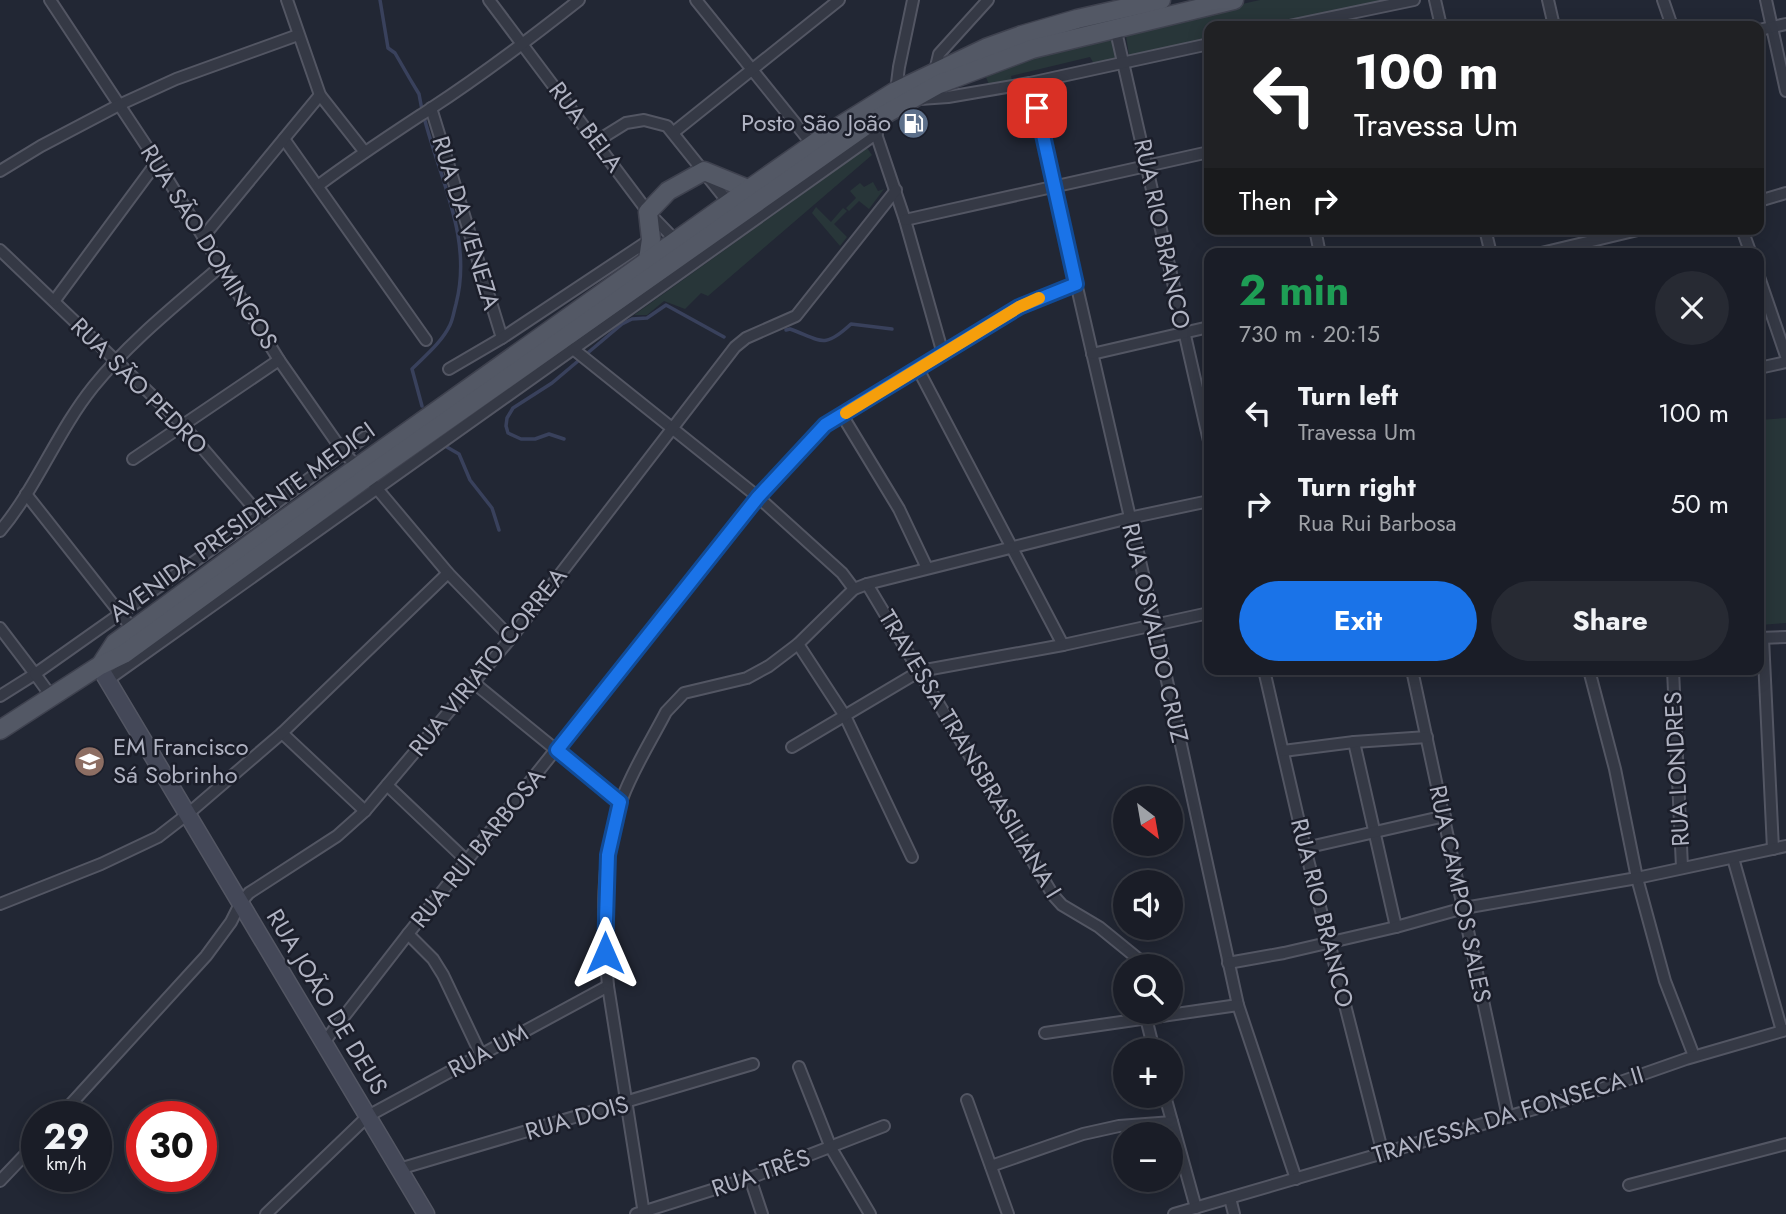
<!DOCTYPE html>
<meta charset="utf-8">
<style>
body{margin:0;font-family:Jost,sans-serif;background:#272a33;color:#f1f3f6;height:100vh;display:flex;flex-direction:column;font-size:26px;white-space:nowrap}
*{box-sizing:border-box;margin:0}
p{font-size:23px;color:#9fa2a7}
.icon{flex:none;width:38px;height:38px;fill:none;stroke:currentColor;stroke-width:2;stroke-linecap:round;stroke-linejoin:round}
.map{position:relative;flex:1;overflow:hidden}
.sheet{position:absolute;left:1204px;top:248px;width:560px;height:427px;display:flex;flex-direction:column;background:#1a1d27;border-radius:14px;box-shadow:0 4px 18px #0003,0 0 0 2px #383b44}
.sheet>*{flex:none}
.banner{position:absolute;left:1204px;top:21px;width:560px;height:214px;border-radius:14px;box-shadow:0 4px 18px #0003,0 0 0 2px #383b44;background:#202124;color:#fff;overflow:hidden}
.needle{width:46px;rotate:149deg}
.controls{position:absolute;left:1113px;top:786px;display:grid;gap:14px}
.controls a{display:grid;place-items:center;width:70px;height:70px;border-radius:50%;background:#1a1d27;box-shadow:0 4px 18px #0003,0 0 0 2px #383b44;font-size:35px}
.speed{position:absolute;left:21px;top:1101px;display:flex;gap:14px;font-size:35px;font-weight:700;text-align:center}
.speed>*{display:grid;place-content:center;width:91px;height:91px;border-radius:50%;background:#1a1d27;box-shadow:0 4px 18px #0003,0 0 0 2px #383b44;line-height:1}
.speed small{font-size:18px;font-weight:400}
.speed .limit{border:10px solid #d22;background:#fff;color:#111}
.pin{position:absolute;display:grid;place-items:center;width:60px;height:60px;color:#fff;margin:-30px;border-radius:14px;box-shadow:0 4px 10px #0006}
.me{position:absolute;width:77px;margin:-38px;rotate:0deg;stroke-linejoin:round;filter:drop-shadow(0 0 5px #0008)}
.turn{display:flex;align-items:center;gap:24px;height:147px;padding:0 35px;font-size:32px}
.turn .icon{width:91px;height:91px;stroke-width:2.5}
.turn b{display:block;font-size:49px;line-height:60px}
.then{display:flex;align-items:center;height:66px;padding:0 35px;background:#0003;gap:14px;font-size:26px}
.round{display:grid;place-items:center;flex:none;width:74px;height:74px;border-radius:37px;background:#272a33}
.headline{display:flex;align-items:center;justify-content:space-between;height:119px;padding:0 35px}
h1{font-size:42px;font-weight:700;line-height:52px;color:#1e9e55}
.action{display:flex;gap:14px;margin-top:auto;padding:14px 35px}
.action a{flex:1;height:80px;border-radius:42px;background:#1a73e8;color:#fff;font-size:28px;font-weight:700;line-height:80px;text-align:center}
.action a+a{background:#272a33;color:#f1f3f6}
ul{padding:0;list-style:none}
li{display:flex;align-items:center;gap:21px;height:91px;padding:0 35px}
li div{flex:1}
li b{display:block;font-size:26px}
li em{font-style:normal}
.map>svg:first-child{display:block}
</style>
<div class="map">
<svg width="1786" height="1214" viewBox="0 0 1786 1214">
<rect width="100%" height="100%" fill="#222734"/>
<g fill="#283639">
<polygon points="1260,0 1390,0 1265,26 1209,26 1209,38 1129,55 1125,30"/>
<polygon points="1110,35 1117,59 1094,64 1090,57 1011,76 1012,80 990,87 983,70"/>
<polygon points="867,148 872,155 708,296 701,293 685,309 664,301 647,315 634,315"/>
<polygon points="873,182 878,191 884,189 869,209 859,201 849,211 846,208 856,198 850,191 860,183 864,187"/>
<polygon points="816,207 831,222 843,208 847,211 834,224 847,237 840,246 812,213"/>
<polygon points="1786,418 1786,623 1759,625 1759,420"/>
</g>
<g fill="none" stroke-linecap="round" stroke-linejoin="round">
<g stroke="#39415c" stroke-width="3.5">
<polyline points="380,0 388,48 395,53 410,79 419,94 422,110"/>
<path d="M786,330L790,329C822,341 824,349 851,324L892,329"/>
<path d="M422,406L412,369C425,356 442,342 450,325C453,319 454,311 456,304C473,239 440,180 424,117"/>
<polyline points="564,439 549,434 535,439 521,439 508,433 506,426 507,418 513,408 552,383 622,324 632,319 647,318 666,305 724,337"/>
<polyline points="445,446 459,454 470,480 492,508 499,530"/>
</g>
<defs>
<g id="street">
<polyline points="50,0 157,162 279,360 344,453 361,470"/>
<polyline points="287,0 320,95 364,151"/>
<polyline points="489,0 648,212 679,244"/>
<polyline points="696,0 812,144"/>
<polyline points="1435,0 1441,26"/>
<polyline points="1548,0 1554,26"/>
<polyline points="1663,0 1672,26"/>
<polyline points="1766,0 1786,91"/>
<polyline points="1289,26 1414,0"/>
<polyline points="1115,27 1209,441"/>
<polyline points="1759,30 1786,24"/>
<polyline points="935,71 939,54 988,0"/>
<polyline points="1030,83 1155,626 1238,1005 1296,1179"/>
<polyline points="896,91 899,67 913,0"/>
<polyline points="920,99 948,97 1030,83 1209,44"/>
<polyline points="431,108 502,338"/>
<polyline points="874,128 905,220 943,354"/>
<polyline points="674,132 839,0"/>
<polyline points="284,139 426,340"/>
<polyline points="597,141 626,123 644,120 667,126 732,207"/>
<polyline points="0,171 41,146 119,105 176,79 298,35"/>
<path d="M319,185C355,158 392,134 430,109C482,75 531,38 579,0"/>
<polyline points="1759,201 1786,193"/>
<polyline points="905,220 1209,152"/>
<polyline points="1315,229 1320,254"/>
<polyline points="1485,229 1491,254"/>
<polyline points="1742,229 1751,254"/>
<polyline points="203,237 320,95"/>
<polyline points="0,250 182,424 264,520"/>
<polyline points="1537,254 1642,229"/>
<polyline points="1759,277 1786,356"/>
<polyline points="55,300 157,162"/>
<polyline points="572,348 758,497 842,573 854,589"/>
<polyline points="1092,354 1209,327"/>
<polyline points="1759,368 1786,362"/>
<polyline points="449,369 502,338 651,239"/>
<polyline points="918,369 1063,645"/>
<polyline points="842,415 899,509 927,568"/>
<polyline points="133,459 279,360"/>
<polyline points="374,485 448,573 511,638"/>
<polyline points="26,494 134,631"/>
<path d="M0,531C37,487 57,432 93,387C129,342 177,304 221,266"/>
<polyline points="867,584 1053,895 1062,905 1099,927 1147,966"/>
<polyline points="0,628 35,674 0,696"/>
<polyline points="1759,638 1786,637"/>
<polyline points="1763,638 1773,849"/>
<polyline points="798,644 845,716 912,857"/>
<polyline points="1264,670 1305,848 1383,1154"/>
<polyline points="1412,670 1508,1117"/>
<polyline points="1589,670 1615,769 1637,878 1665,981 1694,1056"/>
<polyline points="1673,670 1682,867"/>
<polyline points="109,679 877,133"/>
<polyline points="474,683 620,802"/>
<polyline points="51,696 35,674 260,515 365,437"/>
<polyline points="282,733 365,811"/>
<polyline points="1354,742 1396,927"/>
<polyline points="792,747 920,671 1063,645 1209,613"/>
<polyline points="1283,751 1354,742 1427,737"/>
<polyline points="387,785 467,861"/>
<polyline points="1305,848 1445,816"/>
<polyline points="1733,858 1782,1031"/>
<polyline points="0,904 101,864 158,837 189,813 282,733 448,573"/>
<polyline points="408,934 433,959 443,975 481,1055"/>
<polyline points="1228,963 1284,953 1396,927 1464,908 1637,878 1786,846"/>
<polyline points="1146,1018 1154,1050"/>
<polyline points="1045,1033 1238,1005"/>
<polyline points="325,1041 408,934 758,497 825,425 1019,307 1076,284"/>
<polyline points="799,1067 831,1148 870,1214"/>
<polyline points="1165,1096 1196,1208"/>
<polyline points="967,1100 1008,1214"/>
<polyline points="60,1116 206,956 231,922 241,902 249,893 337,836 365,811 511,638 735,347 746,338 796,316 896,190"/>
<polyline points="991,1166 1083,1134 1119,1126 1172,1122"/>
<polyline points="399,1169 753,1064"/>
<polyline points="750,1178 762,1214"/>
<polyline points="0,1181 37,1142"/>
<polyline points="1629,1185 1786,1144"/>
<polyline points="1230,1198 1234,1214"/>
<polyline points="266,1214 368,1116 608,986"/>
<polyline points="636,1214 750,1178 884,1126"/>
<path d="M644,1214L608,986C603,926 599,856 622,799C633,769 651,741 666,712L684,693L747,678L769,666L798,644L854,589L867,584L1129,518L1209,501"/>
<polyline points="1174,1214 1589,1093 1686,1059 1786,1030"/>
</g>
<polyline id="secondary" points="99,666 426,1214"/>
<g id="primary">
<polyline points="648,260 651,239 648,212 668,191 704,171 748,189"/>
<polyline points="102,663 115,643 272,528 729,203 832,131 896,91 986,48 1022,35 1077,19 1161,0"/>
<polyline points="0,730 99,666 124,654 367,477 871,122 939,84 1032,49 1234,0"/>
</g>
</defs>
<use href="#street" stroke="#535663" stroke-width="14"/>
<use href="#secondary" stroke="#535663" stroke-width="19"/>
<use href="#primary" stroke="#3f424f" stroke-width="21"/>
<use href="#street" stroke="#353945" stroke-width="10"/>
<use href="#secondary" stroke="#444858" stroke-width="16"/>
<use href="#primary" stroke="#535865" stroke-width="18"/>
</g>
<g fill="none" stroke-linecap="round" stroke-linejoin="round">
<defs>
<polyline id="route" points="605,953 608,855 620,802 557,750 758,497 825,425 1019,307 1076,284 1037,108"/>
</defs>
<use href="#route" stroke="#114b97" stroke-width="18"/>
<use href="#route" stroke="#1a73e8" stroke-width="12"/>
<polyline stroke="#f59e0b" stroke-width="12" points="846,413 1019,307 1039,298"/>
</g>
<defs>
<symbol id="fuel-disc" viewBox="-11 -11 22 22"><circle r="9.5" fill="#5c6f8a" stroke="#1b1e2a"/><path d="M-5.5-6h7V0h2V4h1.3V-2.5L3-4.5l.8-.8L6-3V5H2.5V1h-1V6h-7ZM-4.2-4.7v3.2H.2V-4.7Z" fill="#fff"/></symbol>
<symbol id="school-disc" viewBox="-11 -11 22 22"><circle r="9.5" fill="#8d6e63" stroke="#1b1e2a"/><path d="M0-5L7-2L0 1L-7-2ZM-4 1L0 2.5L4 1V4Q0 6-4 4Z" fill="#fff"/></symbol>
</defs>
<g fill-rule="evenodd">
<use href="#fuel-disc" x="896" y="106" width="35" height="35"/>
<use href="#school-disc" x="72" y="744" width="35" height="35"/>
</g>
<g text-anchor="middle" stroke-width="5" stroke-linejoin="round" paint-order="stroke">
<g font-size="24" fill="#b0b3c2" stroke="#1b1e2a" text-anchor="end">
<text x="891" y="131">Posto São João</text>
<text x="113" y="755" text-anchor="start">EM Francisco<tspan x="113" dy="28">Sá Sobrinho</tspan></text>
</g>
<g font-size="24" fill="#b0b3c2" stroke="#1b1e2a">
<text transform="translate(586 127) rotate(53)" y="8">RUA BELA</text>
<text transform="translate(466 223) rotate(73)" y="8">RUA DA VENEZA</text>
<text transform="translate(1162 234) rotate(78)" y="8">RUA RIO BRANCO</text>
<text transform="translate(209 247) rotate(58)" y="8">RUA SÃO DOMINGOS</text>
<text transform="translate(139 386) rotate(45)" y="8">RUA SÃO PEDRO</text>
<text transform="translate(242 522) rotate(-36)" y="8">AVENIDA PRESIDENTE MEDICI</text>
<text transform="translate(1155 633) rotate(77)" y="8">RUA OSVALDO CRUZ</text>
<text transform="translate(488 662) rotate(-51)" y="8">RUA VIRIATO CORREA</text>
<text transform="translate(970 754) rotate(59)" y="8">TRAVESSA TRANSBRASILIANA I</text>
<text transform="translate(1677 769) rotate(-93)" y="8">RUA LONDRES</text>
<text transform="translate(478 848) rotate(-51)" y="8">RUA RUI BARBOSA</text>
<text transform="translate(1460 894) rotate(78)" y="8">RUA CAMPOS SALES</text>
<text transform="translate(1322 913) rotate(76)" y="8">RUA RIO BRANCO</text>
<text transform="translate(327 1002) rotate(59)" y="8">RUA JOÃO DE DEUS</text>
<text transform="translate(488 1051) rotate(-28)" y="8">RUA UM</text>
<text transform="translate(1508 1115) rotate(-17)" y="8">TRAVESSA DA FONSECA II</text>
<text transform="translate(577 1118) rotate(-16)" y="8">RUA DOIS</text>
<text transform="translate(761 1173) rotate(-19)" y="8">RUA TRÊS</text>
</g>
</g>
</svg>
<div class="controls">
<a><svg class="needle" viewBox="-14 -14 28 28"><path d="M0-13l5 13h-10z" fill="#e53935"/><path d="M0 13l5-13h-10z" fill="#9fa2a7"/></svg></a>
<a><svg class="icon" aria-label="sound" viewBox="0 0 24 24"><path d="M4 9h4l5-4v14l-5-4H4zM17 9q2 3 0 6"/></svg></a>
<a><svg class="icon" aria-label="search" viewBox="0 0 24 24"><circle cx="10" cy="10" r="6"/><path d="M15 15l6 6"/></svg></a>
<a>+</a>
<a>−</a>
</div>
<div class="speed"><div>29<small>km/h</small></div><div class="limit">30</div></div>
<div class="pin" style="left:1037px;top:108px;background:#d93025"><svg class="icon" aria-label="arrive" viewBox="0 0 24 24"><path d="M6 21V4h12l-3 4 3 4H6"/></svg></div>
<svg class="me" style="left:605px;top:953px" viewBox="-20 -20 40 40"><path d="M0-17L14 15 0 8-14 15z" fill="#1a73e8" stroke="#fff" stroke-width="4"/></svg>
<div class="banner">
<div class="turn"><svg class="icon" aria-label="left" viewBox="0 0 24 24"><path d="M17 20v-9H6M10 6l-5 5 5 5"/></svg><div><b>100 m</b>Travessa Um</div></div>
<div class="then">Then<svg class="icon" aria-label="right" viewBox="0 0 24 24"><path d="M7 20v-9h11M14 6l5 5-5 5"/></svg></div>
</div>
<section class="sheet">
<div class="headline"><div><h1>2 min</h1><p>730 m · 20:15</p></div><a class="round"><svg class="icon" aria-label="close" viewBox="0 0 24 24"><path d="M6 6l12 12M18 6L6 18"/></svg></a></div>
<ul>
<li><svg class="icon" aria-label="left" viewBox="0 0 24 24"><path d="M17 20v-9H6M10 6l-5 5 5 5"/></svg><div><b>Turn left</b><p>Travessa Um</p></div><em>100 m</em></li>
<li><svg class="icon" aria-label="right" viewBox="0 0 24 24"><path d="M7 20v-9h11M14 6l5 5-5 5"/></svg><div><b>Turn right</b><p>Rua Rui Barbosa</p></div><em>50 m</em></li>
</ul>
<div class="action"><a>Exit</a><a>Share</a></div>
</section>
</div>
